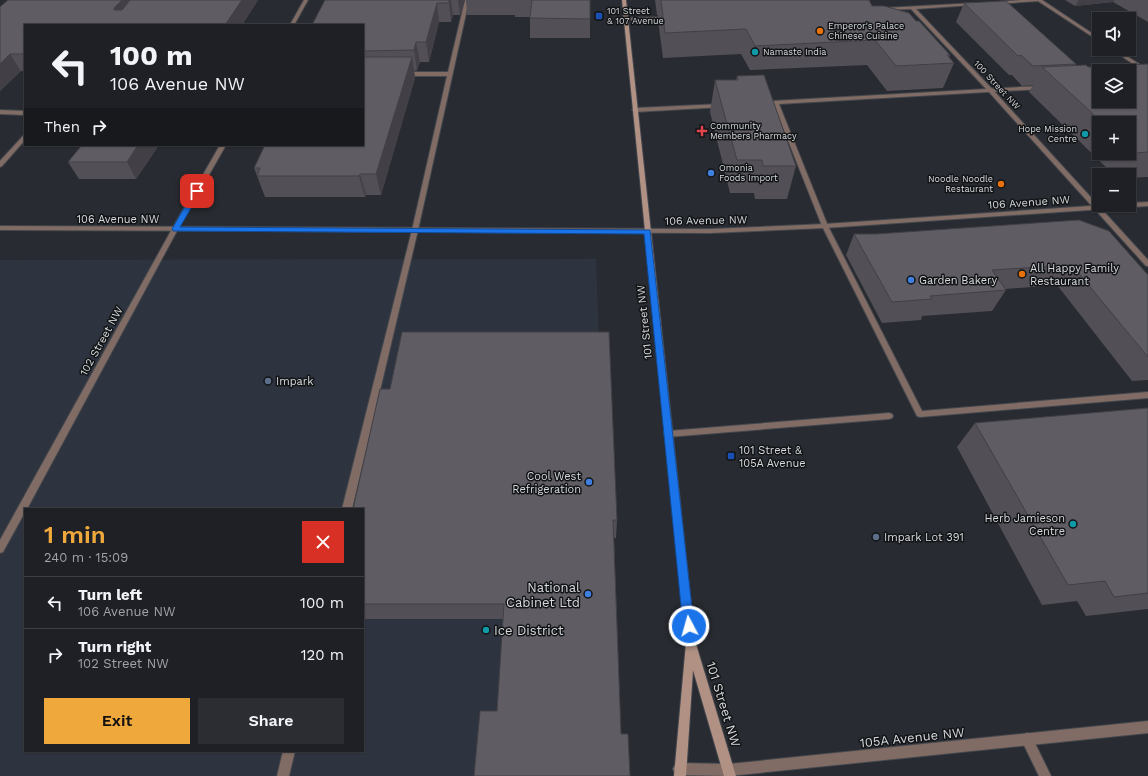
<!DOCTYPE html>
<meta charset="utf-8">
<style>
body{margin:0;font-family:"Work Sans",sans-serif;background:#2b2d32;color:#f1f3f6;height:100vh;display:flex;flex-direction:column;font-size:15px;white-space:nowrap}
*{box-sizing:border-box;margin:0}
p{font-size:13px;color:#a1a3a7}
.icon{flex:none;width:22px;height:22px;fill:none;stroke:currentColor;stroke-width:2;stroke-linecap:round;stroke-linejoin:round}
.map{position:relative;flex:1;overflow:hidden}
.details{position:absolute;left:24px;top:508px;width:340px;height:244px;display:flex;flex-direction:column;background:#1e2025;border-radius:0px;box-shadow:0 1px 3px #0004,0 0 0 1px #3c3e42}
.details>*{flex:none}
.top-card{position:absolute;left:24px;top:24px;width:340px;height:122px;border-radius:0px;box-shadow:0 1px 3px #0004,0 0 0 1px #3c3e42;background:#1e2025;color:#f1f3f6;overflow:hidden}
.tools{position:absolute;left:1092px;top:12px;display:grid;gap:8px}
.tools a{display:grid;place-items:center;width:44px;height:44px;border-radius:0px;background:#1e2025;box-shadow:0 1px 3px #0004,0 0 0 1px #3c3e42;font-size:20px}
.pin{position:absolute;display:grid;place-items:center;width:34px;height:34px;color:#fff;margin:-17px;border-radius:8px;box-shadow:0 2px 6px #0006}
.me{position:absolute;width:44px;margin:-22px;rotate:354deg;stroke-linejoin:round;filter:drop-shadow(0 0 3px #0008)}
.turn{display:flex;align-items:center;gap:14px;height:84px;padding:0 20px;font-size:18px}
.turn .icon{width:52px;height:52px;stroke-width:2.5}
.turn b{display:block;font-size:28px;line-height:34px}
.then{display:flex;align-items:center;height:38px;padding:0 20px;background:#0003;gap:8px;font-size:15px}
.round{display:grid;place-items:center;flex:none;width:42px;height:42px;border-radius:0px;background:#2b2d32}
.head{display:flex;align-items:center;justify-content:space-between;height:68px;padding:0 20px}
h1{font-size:24px;font-weight:600;line-height:30px;color:#eea83c}
.action{display:flex;gap:8px;margin-top:auto;padding:8px 20px}
.action a{flex:1;height:46px;border-radius:0px;background:#eea83c;color:#111;font-size:16px;font-weight:600;line-height:46px;text-align:center}
.action a+a{background:#2b2d32;color:#f1f3f6}
ul{padding:0;list-style:none}
li{display:flex;align-items:center;gap:12px;height:52px;padding:0 20px;border-top:1px solid #3c3e42}
li div{flex:1}
li b{display:block;font-size:15px}
li em{font-style:normal}
.map>svg:first-child{display:block}
</style>
<div class="map">
<svg width="1148" height="776" viewBox="0 0 1148 776">
<rect width="100%" height="100%" fill="#282b31"/>
<path fill="#2e343f" fill-rule="evenodd" d="M596,259L614,776H0V260ZM25,509H363V751H25Z"/>
<g fill="none" stroke-linecap="round" stroke-linejoin="round">
<defs>
<g id="service">
<polygon points="465,0 469,0 418,230 352,509 342,509 412,230 447,76 404,76 401,74 404,72 448,72"/>
<polygon points="1040,86 1042,87 1042,89 779,104 828,226 922,411 1148,392 1148,398 920,417 917,416 822,226 774,105 769,103 772,101"/>
<polygon points="721,104 724,106 723,107 635,112 632,110 635,108"/>
<polygon points="0,110 25,111 25,115 0,114"/>
<polygon points="25,135 25,140 2,166 0,167 0,161 23,136"/>
<polygon points="889,413 892,414 893,416 892,418 889,419 668,437 665,436 664,434 665,432 668,431"/>
<polygon points="1027,733 1031,735 1051,776 1039,776 1021,739 1023,735"/>
<polygon points="283,751 295,751 289,776 277,776"/>
</g>
<g id="minor">
<polygon points="304,0 308,0 294,25 290,25"/>
<polygon points="1021,0 1042,0 1099,38 1099,41 1038,1 996,4 994,3 996,2"/>
<polygon points="975,3 975,5 973,5 916,9 993,90 1148,260 1148,266 1146,266 989,92 911,9 884,10 882,9 884,8"/>
<polygon points="669,17 671,18 671,19 626,20 624,19 626,18"/>
<polygon points="1111,49 1116,49 1148,70 1148,74"/>
<polygon points="220,145 226,145 178,229 27,509 25,509 25,512 3,552 0,553 0,540 172,229"/>
<polygon points="1148,721 1148,733 729,776 679,775 675,773 673,769 675,765 679,763 729,764"/>
</g>
<polygon id="tertiary" points="1148,202 1148,206 825,228 710,233 0,230 0,226 710,229 825,224 1105,205 1129,205 1129,203"/>
<polygon id="secondary" points="622,0 626,0 695,641 736,776 724,776 693,670 686,776 674,776 686,643"/>
</defs>
<use href="#service" stroke="#44474d" stroke-width="2"/>
<use href="#minor" stroke="#44474d" stroke-width="2"/>
<use href="#tertiary" stroke="#44474d" stroke-width="2"/>
<use href="#secondary" stroke="#44474d" stroke-width="2"/>
<use href="#service" fill="#806c64" fill-rule="evenodd"/>
<use href="#minor" fill="#806c64" fill-rule="evenodd"/>
<use href="#tertiary" fill="#806c64" fill-rule="evenodd"/>
<use href="#secondary" fill="#b09184" fill-rule="evenodd"/>
</g>
<g fill="#524f56" fill-rule="evenodd">
<polygon points="8,0 258,0 242,25 25,25 25,71 21,71 0,91 0,7"/>
<polygon points="325,0 465,0 460,15 453,15 451,22 439,22 429,62 420,62 417,70 414,71 415,78 381,195 366,195 365,197 265,197 254,168 363,145 363,25"/>
<polygon points="466,0 590,0 590,38 530,38 530,17 515,17 515,15 467,15"/>
<polygon points="655,0 869,0 872,6 916,21 950,55 949,58 954,63 943,88 887,91 867,65 750,70 741,54 663,58 658,20 658,15 657,15"/>
<polygon points="1065,0 1148,0 1148,22 1113,2 1075,6"/>
<path d="M964,3L1076,64L1074,66L1088,67L1148,64V177L1129,178V175H1114L1029,92L1033,85L1022,86L1012,75H1009L956,22ZM1099,123H1129V153H1099Z"/>
<polygon points="737,76 796,166 787,199 755,199 754,193 730,193 710,112 715,80 736,80"/>
<polygon points="159,145 136,179 79,179 68,162"/>
<polygon points="854,234 1148,275 1148,380 1132,381 1057,285 1005,289 1006,290 992,311 922,316 921,320 882,323 846,255"/>
<polygon points="1148,408 1148,609 1086,616 1077,601 1042,605 957,447 975,423"/>
<polygon points="363,509 617,520 616,538 614,538 621,734 630,776 503,619 363,619"/>
</g>
<g fill="#424046">
<polygon points="122,0 143,0 122,24 114,10 114,8"/>
<polygon points="242,0 258,0 242,25 225,25"/>
<polygon points="449,0 451,0 453,15 451,22 449,3"/>
<polygon points="458,0 465,0 460,15"/>
<polygon points="1079,0 1115,0 1113,2 1075,6"/>
<polygon points="437,3 439,22 429,62 426,42"/>
<polygon points="416,42 420,62 417,70 414,50"/>
<polygon points="10,54 21,71 0,91 0,64"/>
<polygon points="412,57 415,78 381,195 376,174"/>
<polygon points="138,145 159,145 136,179 127,162"/>
<polygon points="360,174 366,195 365,197 359,176"/>
</g>
<g fill="#5f5c64" stroke="#424046" fill-rule="evenodd">
<polygon points="8,0 122,0 114,8 114,10 122,10 130,0 242,0 225,25 25,25 25,54 10,54 0,64 0,7"/>
<polygon points="325,0 449,0 449,3 437,3 426,42 416,42 414,50 363,51 363,25 312,25"/>
<polygon points="532,0 590,0 590,19 530,18"/>
<polygon points="661,0 869,0 872,6 884,6 909,13 916,21 919,21 950,55 947,55 954,63 896,66 875,40 755,46 746,29 665,33"/>
<polygon points="1006,1 1076,64 1033,66 1021,55 1018,56 964,3"/>
<polygon points="363,57 412,57 376,174 360,174 359,176 257,176 260,168 254,168 265,145 363,145"/>
<path d="M1148,64V152L1135,153L1129,147V123H1103L1042,67L1086,65L1088,67ZM1099,71H1129V101H1099Z"/>
<polygon points="764,75 796,166 763,166 762,160 737,160 715,80 738,80 737,76"/>
<polygon points="82,145 138,145 127,162 68,162"/>
<polygon points="1079,220 1109,231 1148,275 1148,357 1072,265 992,270 1006,290 930,296 932,299 892,302 854,234 876,234"/>
<polygon points="402,332 609,332 617,520 613,520 621,734 628,734 630,776 474,776 480,711 497,711 504,604 363,604 363,509 353,509 380,389 390,389"/>
<polygon points="1148,408 1148,593 1114,597 1105,581 1068,585 975,423"/>
</g>
<polygon fill="#1a73e8" stroke="#114b97" points="195,189 201,191 180,227 650,230 694,626 693,630 689,632 685,630 683,626 644,234 173,231 172,229"/>
<g fill="#1a4fb4" stroke="#121416" stroke-width="1.5">
<rect x="595" y="12" width="8" height="8" rx="2"/>
<rect x="727" y="452" width="8" height="8" rx="2"/>
</g>
<g fill="#e8710a" stroke="#121416" stroke-width="1.5">
<circle cx="820" cy="31" r="4"/>
<circle cx="1001" cy="184" r="4"/>
<circle cx="1022" cy="274" r="4"/>
</g>
<g fill="#0f9aa8" stroke="#121416" stroke-width="1.5">
<circle cx="755" cy="52" r="4"/>
<circle cx="1085" cy="134" r="4"/>
<circle cx="1073" cy="524" r="4"/>
<circle cx="486" cy="630" r="4"/>
</g>
<path fill="#e0444e" stroke="#121416" stroke-width="1.5" d="M700 125h4v4h4v4h-4v4h-4v-4h-4v-4h4z"/>
<g fill="#3f7fe0" stroke="#121416" stroke-width="1.5">
<circle cx="711" cy="173" r="4"/>
<circle cx="911" cy="280" r="4"/>
<circle cx="589" cy="482" r="4"/>
<circle cx="588" cy="594" r="4"/>
</g>
<g fill="#5c6f8a" stroke="#121416" stroke-width="1.5">
<circle cx="268" cy="381" r="4"/>
<circle cx="876" cy="537" r="4"/>
</g>
<g text-anchor="middle" stroke-width="3" stroke-linejoin="round" paint-order="stroke">
<g font-size="9" fill="#d7dadd" stroke="#121416" text-anchor="start">
<text x="607" y="14">101 Street<tspan x="607" dy="10">&amp; 107 Avenue</tspan></text>
<text x="828" y="29">Emperor's Palace<tspan x="828" dy="10">Chinese Cuisine</tspan></text>
<text x="763" y="55">Namaste India</text>
<text x="710" y="129">Community<tspan x="710" dy="10">Members Pharmacy</tspan></text>
<text x="1077" y="132" text-anchor="end">Hope Mission<tspan x="1077" dy="10">Centre</tspan></text>
<text x="719" y="171">Omonia<tspan x="719" dy="10">Foods Import</tspan></text>
<text x="993" y="182" text-anchor="end">Noodle Noodle<tspan x="993" dy="10">Restaurant</tspan></text>
</g>
<g font-size="9" fill="#d7dadd" stroke="#121416">
<text transform="translate(997 85) rotate(47)" y="3">100 Street NW</text>
</g>
<g font-size="11" fill="#d7dadd" stroke="#121416">
<text transform="translate(1029 202) rotate(-4)" y="4">106 Avenue NW</text>
<text x="118" y="223">106 Avenue NW</text>
<text transform="translate(706 220) rotate(-1)" y="4">106 Avenue NW</text>
<text transform="translate(644 322) rotate(-96)" y="4">101 Street NW</text>
<text transform="translate(101 341) rotate(-61)" y="4">102 Street NW</text>
</g>
<g font-size="11" fill="#d7dadd" stroke="#121416" text-anchor="start">
<text x="1030" y="272">All Happy Family<tspan x="1030" dy="13">Restaurant</tspan></text>
<text x="919" y="284">Garden Bakery</text>
<text x="276" y="385">Impark</text>
<text x="739" y="454">101 Street &amp;<tspan x="739" dy="13">105A Avenue</tspan></text>
<text x="581" y="480" text-anchor="end">Cool West<tspan x="581" dy="13">Refrigeration</tspan></text>
<text x="1065" y="522" text-anchor="end">Herb Jamieson<tspan x="1065" dy="13">Centre</tspan></text>
<text x="884" y="541">Impark Lot 391</text>
</g>
<g font-size="13" fill="#d7dadd" stroke="#121416" text-anchor="end">
<text x="580" y="592">National<tspan x="580" dy="15">Cabinet Ltd</tspan></text>
<text x="494" y="635" text-anchor="start">Ice District</text>
</g>
<g font-size="13" fill="#d7dadd" stroke="#121416">
<text transform="translate(724 704) rotate(73)" y="5">101 Street NW</text>
<text transform="translate(912 737) rotate(-6)" y="5">105A Avenue NW</text>
</g>
</g>
</svg>
<div class="tools">
<a><svg class="icon" aria-label="sound" viewBox="0 0 24 24"><path d="M4 9h4l5-4v14l-5-4H4zM17 9q2 3 0 6"/></svg></a>
<a><svg class="icon" aria-label="layers" viewBox="0 0 24 24"><path d="M12 4l9 5-9 5-9-5zM3 14l9 5 9-5"/></svg></a>
<a>+</a>
<a>−</a>
</div>
<div class="pin" style="left:197px;top:191px;background:#d93025"><svg class="icon" aria-label="arrive" viewBox="0 0 24 24"><path d="M6 21V4h12l-3 4 3 4H6"/></svg></div>
<svg class="me" style="left:689px;top:626px" viewBox="-20 -20 40 40"><circle r="17" fill="#1a73e8" stroke="#fff" stroke-width="3"/><path d="M0-11L8 9 0 5-8 9z" fill="#fff"/></svg>
<div class="top-card">
<div class="turn"><svg class="icon" aria-label="left" viewBox="0 0 24 24"><path d="M17 20v-9H6M10 6l-5 5 5 5"/></svg><div><b>100 m</b>106 Avenue NW</div></div>
<div class="then">Then<svg class="icon" aria-label="right" viewBox="0 0 24 24"><path d="M7 20v-9h11M14 6l5 5-5 5"/></svg></div>
</div>
<section class="details">
<div class="head"><div><h1>1 min</h1><p>240 m · 15:09</p></div><a class="round" style="background:#d93025;color:#fff"><svg class="icon" aria-label="close" viewBox="0 0 24 24"><path d="M6 6l12 12M18 6L6 18"/></svg></a></div>
<ul>
<li><svg class="icon" aria-label="left" viewBox="0 0 24 24"><path d="M17 20v-9H6M10 6l-5 5 5 5"/></svg><div><b>Turn left</b><p>106 Avenue NW</p></div><em>100 m</em></li>
<li><svg class="icon" aria-label="right" viewBox="0 0 24 24"><path d="M7 20v-9h11M14 6l5 5-5 5"/></svg><div><b>Turn right</b><p>102 Street NW</p></div><em>120 m</em></li>
</ul>
<div class="action"><a>Exit</a><a>Share</a></div>
</section>
</div>
